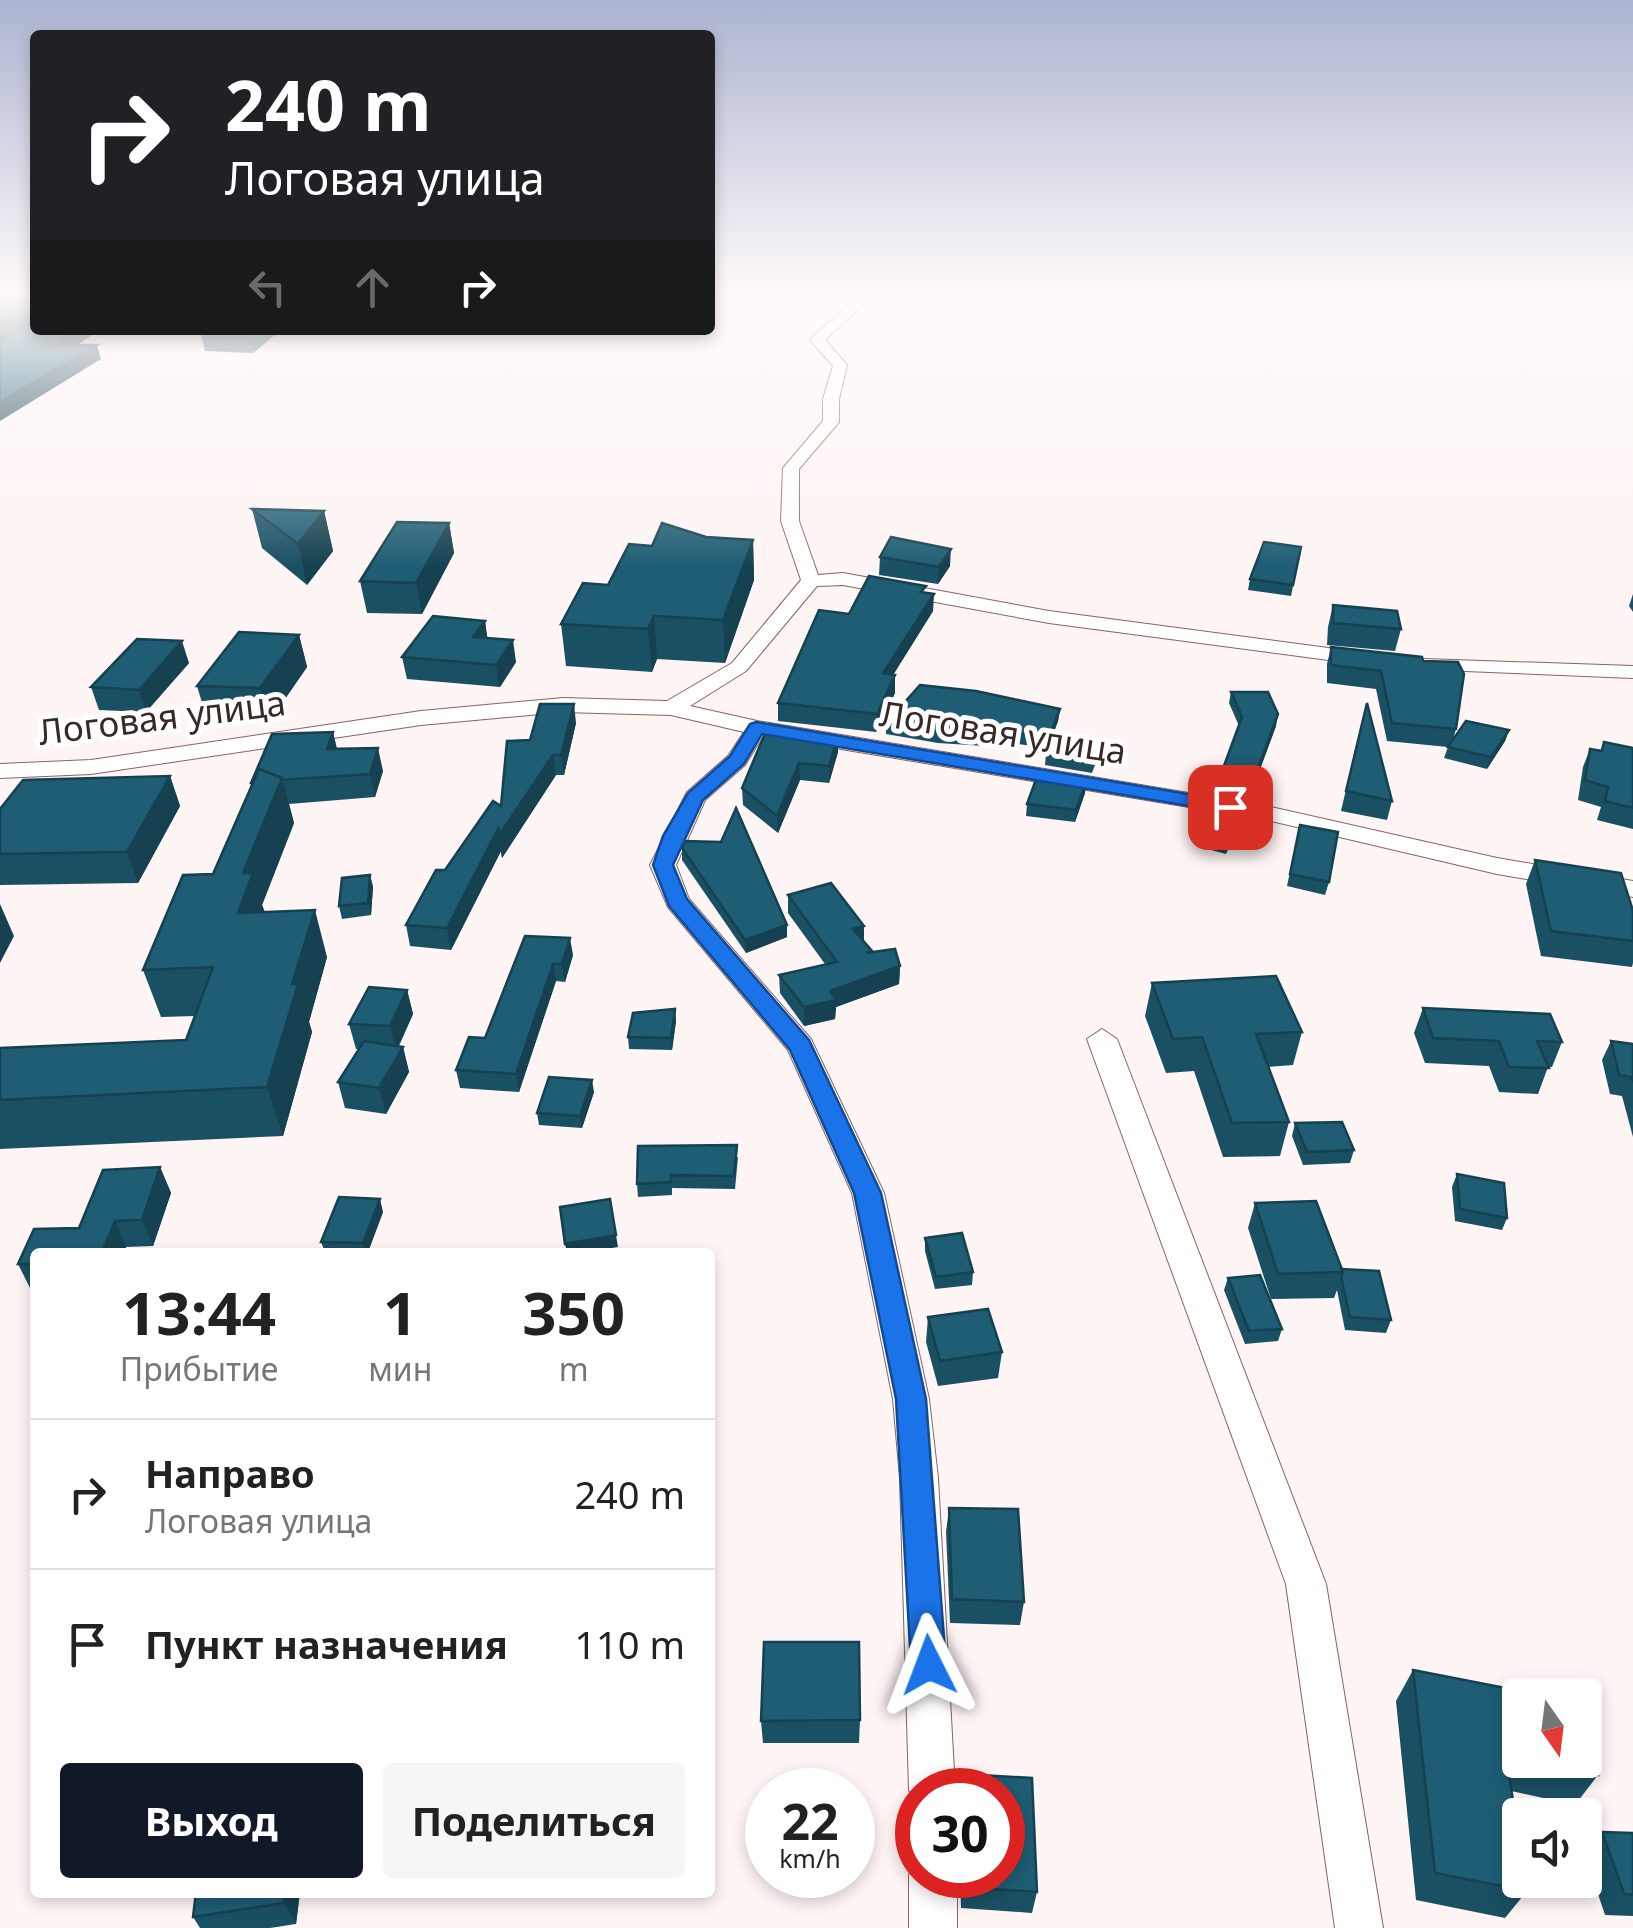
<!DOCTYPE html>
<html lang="ru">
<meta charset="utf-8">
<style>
body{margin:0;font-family:"Noto Sans",sans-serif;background:#f6f6f6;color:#222;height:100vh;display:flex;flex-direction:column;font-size:38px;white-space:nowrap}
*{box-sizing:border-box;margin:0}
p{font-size:32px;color:#767676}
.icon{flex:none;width:55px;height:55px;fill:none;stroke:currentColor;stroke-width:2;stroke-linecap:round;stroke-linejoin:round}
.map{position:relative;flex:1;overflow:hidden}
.details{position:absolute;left:30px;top:1248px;width:685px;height:650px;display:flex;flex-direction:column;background:#fff;border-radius:10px;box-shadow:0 5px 15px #0003}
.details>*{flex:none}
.guide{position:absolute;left:30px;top:30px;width:685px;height:305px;border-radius:10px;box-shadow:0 5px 15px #0003;background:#202124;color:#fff;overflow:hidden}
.needle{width:65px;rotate:166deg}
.tools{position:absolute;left:1502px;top:1678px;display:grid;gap:20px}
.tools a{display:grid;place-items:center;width:100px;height:100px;border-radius:10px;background:#fff;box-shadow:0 5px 15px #0003;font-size:50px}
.speed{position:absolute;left:745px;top:1768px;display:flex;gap:20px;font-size:50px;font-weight:700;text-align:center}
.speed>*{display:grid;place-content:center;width:130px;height:130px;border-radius:50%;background:#fff;box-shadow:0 5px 15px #0003;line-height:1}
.speed small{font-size:25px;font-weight:400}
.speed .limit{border:15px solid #d22;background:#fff;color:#111}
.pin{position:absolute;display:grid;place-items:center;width:85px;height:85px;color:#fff;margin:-42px;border-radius:20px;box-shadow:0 5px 15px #0006}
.me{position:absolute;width:110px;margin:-55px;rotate:357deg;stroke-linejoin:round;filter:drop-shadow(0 0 8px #0008)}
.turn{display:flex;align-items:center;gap:35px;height:210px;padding:0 30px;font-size:45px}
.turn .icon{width:130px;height:130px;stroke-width:2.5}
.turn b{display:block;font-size:70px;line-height:85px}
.lanes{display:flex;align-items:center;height:95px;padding:0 30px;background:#0003;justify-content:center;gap:50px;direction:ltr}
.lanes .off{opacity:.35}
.eta{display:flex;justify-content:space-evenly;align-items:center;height:170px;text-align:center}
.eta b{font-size:60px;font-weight:700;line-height:70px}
.primary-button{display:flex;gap:20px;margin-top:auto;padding:20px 30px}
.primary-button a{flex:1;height:115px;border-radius:10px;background:#111827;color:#fff;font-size:40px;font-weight:700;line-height:115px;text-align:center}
.primary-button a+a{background:#f6f6f6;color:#222}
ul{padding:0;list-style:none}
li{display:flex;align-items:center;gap:30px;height:150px;padding:0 30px;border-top:2px solid #e0e0e0}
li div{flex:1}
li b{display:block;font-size:38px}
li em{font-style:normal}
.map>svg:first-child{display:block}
</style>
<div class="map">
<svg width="1633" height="1928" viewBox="0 0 1633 1928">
<rect width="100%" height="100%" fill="#fef5f4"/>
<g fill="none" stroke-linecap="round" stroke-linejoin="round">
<defs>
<g id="minor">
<polygon points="856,297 871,297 825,340 847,365 839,399 839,422 799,469 799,521 818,575 843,573 1049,611 1366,653 1376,659 1366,665 1049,623 843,585 817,586 746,671 690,706 757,721 1267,806 1497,858 1633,881 1633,897 1497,874 1267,820 763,736 745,765 705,800 676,865 689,899 811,1039 884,1193 929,1399 938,1478 955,1790 918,1790 918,1807 909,1790 900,1478 893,1399 852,1193 788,1050 668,907 650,865 687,792 728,756 744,732 671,715 563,712 421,725 91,774 0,778 0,764 91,760 421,711 563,698 667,701 732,663 801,580 781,521 783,468 823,421 823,399 833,366 810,340"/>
<polygon points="1424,659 1633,666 1633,678 1417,669 1417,661"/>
<polygon points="1102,1029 1117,1039 1326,1584 1383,1928 1335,1928 1286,1584 1087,1039"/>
<polygon points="916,1858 918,1875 957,1875 957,1928 909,1928 909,1875"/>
</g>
</defs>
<use href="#minor" stroke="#89635f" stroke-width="2"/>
<use href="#minor" fill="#fff" fill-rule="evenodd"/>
</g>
<g fill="#1a5064">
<polygon points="200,330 301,330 296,334 277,333 253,353 205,351"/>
<polygon points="252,509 324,511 333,551 307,585 262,548"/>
<polygon points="449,523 454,553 422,614 367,613 360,581"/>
<polygon points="706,537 753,540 754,580 725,663 657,659 652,672 566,666 561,624 652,546"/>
<polygon points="1301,547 1291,596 1248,590 1250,579"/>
<polygon points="880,557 950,566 938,584 879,575"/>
<polygon points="926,593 933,611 893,675 895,693 876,732 778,721 778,703 849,614"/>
<polygon points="1633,594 1633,612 1629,606"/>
<polygon points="1333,605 1401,629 1395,651 1327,645 1328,627"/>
<polygon points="485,621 487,638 516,662 500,687 407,679 402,657"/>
<polygon points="299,635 307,667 269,722 207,719 197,686"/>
<polygon points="1331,647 1423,661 1456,729 1453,740 1509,730 1505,741 1487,769 1444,758 1448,747 1387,741 1376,689 1327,683 1327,664"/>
<polygon points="189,663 146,712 99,710 91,687"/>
<polygon points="1231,692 1276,726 1249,799 1215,794 1218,782 1239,726 1229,703"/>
<polygon points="1060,709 1058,721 1048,748 987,740 985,746 938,743 886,734 886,723"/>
<polygon points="1362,721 1392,801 1387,820 1341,811"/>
<polygon points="576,723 564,775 556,775 502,858 501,851 451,950 410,946 406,925 445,870 501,806 530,740"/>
<polygon points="333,732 337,749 383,771 375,797 289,804 294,823 262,905 265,912 327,957 309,1022 312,1032 283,1136 0,1149 0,1048 186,1040 195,1016 161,1017 143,970 213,874 252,786 251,783"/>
<polygon points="838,736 838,752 829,783 800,780 778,833 743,805 742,788"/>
<polygon points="1604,742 1633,748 1633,829 1597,820 1601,807 1578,800 1583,767 1590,749 1600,751"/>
<polygon points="1046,754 1098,757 1092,773 1045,765"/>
<polygon points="170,776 180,806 138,883 0,885 0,809"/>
<polygon points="1086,782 1085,793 1075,822 1026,816 1027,804"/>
<polygon points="1243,808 1240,819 1226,854 1196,846 1198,834"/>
<polygon points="1300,825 1329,882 1325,895 1287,886"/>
<polygon points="682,848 787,937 746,953 682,860"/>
<polygon points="1535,860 1633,911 1633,963 1632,967 1541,956 1526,884"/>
<polygon points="370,875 373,887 371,915 342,919 339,906"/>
<polygon points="788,895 864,942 872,952 900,966 899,984 836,1007 835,1019 804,1026 780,993 779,975 825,964 788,913"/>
<polygon points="525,936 573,955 565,982 556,981 519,1092 460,1088 456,1070 485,1038"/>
<polygon points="1152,983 1302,1032 1293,1065 1268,1067 1289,1122 1280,1156 1223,1157 1194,1071 1166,1073 1145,1016"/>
<polygon points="407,990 413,1014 399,1046 403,1047 409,1072 386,1114 345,1108 338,1082 359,1049 356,1049 349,1024"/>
<polygon points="1423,1008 1562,1042 1552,1067 1548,1067 1538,1094 1499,1092 1489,1066 1425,1063 1414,1033"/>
<polygon points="675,1009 676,1021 672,1050 629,1049 628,1037"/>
<polygon points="1611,1041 1633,1044 1633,1137 1622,1096 1610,1094 1602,1060"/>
<polygon points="594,1092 582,1128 539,1125 537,1113"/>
<polygon points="1295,1123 1354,1150 1350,1163 1303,1165 1292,1136"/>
<polygon points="738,1157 735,1189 672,1188 672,1195 638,1197 637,1184"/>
<polygon points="160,1167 171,1193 153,1246 126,1247 124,1252 35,1252 79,1228"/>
<polygon points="1457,1174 1507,1218 1502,1230 1455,1221 1452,1187"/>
<polygon points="1255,1203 1341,1269 1391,1320 1386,1333 1345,1330 1337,1290 1334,1298 1271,1299 1248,1228"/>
<polygon points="383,1212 368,1252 325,1252 321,1242"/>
<polygon points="925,1238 973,1272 972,1285 935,1289 925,1251"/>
<polygon points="18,1264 35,1264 35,1290 31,1290"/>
<polygon points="1228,1278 1282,1329 1278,1341 1245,1344 1224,1290"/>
<polygon points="928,1317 1002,1352 998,1378 938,1386 926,1342"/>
<polygon points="949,1508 1024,1602 1020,1625 950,1623 946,1532"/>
<polygon points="1413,1670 1520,1695 1520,1760 1585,1760 1598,1775 1575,1805 1511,1791 1527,1891 1505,1918 1416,1900 1396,1701"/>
<polygon points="860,1720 859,1743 763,1743 761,1721"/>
<polygon points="962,1774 1032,1778 1037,1892 1032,1913 961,1908 960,1875 1002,1875 1002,1790 959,1790"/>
<polygon points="1602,1832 1633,1833 1633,1916 1605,1915 1585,1855 1585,1853"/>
<polygon points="300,1892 296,1924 270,1928 200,1928 193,1917"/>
</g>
<g fill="#154151">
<polygon points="29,309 33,323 0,341 0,324"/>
<polygon points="74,330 99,330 57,359 53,345"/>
<polygon points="248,330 276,330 277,333 253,353"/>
<polygon points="97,345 101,359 0,421 0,402"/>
<polygon points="324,511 333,551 307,585 298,544"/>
<polygon points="449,523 454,553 422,614 416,583"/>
<polygon points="753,540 754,580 725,663 723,620"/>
<polygon points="951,549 950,566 938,584 939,567"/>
<polygon points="934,594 933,611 883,691 883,673"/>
<polygon points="654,616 657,659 652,672 648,629"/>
<polygon points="485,621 488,642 473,637"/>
<polygon points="299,635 307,667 269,722 260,688"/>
<polygon points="513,640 516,662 500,687 496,665"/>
<polygon points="182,641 189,663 146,712 139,690"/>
<polygon points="895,675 895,693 876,732 877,714"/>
<polygon points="574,704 576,723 564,775 561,755"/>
<polygon points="1060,709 1058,721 1048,748 1049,737"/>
<polygon points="1278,714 1276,726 1249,799 1251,787"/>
<polygon points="1509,730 1505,741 1487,769 1491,757"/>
<polygon points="333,732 338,755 327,749"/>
<polygon points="838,736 838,752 829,783 829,766"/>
<polygon points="378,748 383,771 375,797 370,774"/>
<polygon points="553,755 556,775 502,858 501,851 451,950 447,928 499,827"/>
<polygon points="799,763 800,780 778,833 777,816"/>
<polygon points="170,776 180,806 138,883 127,852"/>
<polygon points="282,778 294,823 262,905 267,919 238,913 243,873"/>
<polygon points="1086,782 1085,793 1075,822 1076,810"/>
<polygon points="1243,808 1240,819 1226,854 1229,842"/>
<polygon points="370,875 373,887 371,915 368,903"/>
<polygon points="0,904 14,936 0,963"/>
<polygon points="315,910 327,957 309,1022 312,1032 283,1136 267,1087 292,984"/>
<polygon points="787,925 787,937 746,953 745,940"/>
<polygon points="864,926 864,944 853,929"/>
<polygon points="570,938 573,955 565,982 562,964"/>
<polygon points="553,964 556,981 519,1092 516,1074"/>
<polygon points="900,966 899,984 836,1007 835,1019 804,1026 804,1007 830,991"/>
<polygon points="407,990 413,1014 396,1051 390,1026"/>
<polygon points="675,1009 676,1021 672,1050 671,1038"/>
<polygon points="403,1047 409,1072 386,1114 379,1088"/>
<polygon points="592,1080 594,1092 582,1128 580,1116"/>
<polygon points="160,1167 171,1193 153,1246 142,1220"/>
<polygon points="380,1199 383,1212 368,1252 366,1252 363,1243"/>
<polygon points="115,1221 126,1247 124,1252 102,1252"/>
<polygon points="616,1235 618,1247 589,1252 567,1252 565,1244"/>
<polygon points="285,1892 300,1892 296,1924 284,1903"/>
</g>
<g fill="#1e5d74" stroke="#154151" stroke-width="2.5">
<polygon points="0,297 35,297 35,316 29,309 0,324"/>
<polygon points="35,322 35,330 74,330 53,345 97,345 0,402 0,342"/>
<polygon points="252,509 324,511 298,544"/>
<polygon points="397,522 449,523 416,583 360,581"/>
<polygon points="662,523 706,537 753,540 723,620 654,616 648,629 561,624 583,583 608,585 629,544 652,546"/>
<polygon points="891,537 951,549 939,567 880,557"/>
<polygon points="1264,542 1301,547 1293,585 1250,579"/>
<polygon points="869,576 926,586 921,592 934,594 883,673 895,675 877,714 778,703 819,610 849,614"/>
<polygon points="1333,605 1397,611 1401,629 1333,623"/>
<polygon points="433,616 485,621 473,637 513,640 496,665 402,657"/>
<polygon points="239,632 299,635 260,688 197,686"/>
<polygon points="137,639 182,641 139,690 91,687"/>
<polygon points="1331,647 1422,657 1423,661 1458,662 1464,674 1456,729 1392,723 1381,671 1331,665"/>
<polygon points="920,685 976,691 1060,709 1049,737 988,729 986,734 938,731 886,723"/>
<polygon points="1231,692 1268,692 1278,714 1251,787 1218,782 1242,717"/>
<polygon points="1367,703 1392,801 1346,791"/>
<polygon points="540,704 574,704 561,755 553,755 498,837 499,827 447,928 406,925 436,870 445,870 493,801 501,806 507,741 530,740"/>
<polygon points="1466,721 1509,730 1491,757 1448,747"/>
<polygon points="769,724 838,736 829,766 799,763 777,816 742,788"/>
<polygon points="333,732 327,749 378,748 370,774 282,780 282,778 259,769 253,783 251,783 272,734"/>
<polygon points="1052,737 1099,745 1093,761 1046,754"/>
<polygon points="1604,742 1633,748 1633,808 1605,801 1608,787 1585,780 1590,749 1602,751"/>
<polygon points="259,769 282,778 243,873 253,873 238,913 315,910 292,984 298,984 267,1087 0,1100 0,1048 186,1040 213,967 143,970 183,875 213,874"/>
<polygon points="1038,774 1086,782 1076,810 1027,804"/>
<polygon points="170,776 127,852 0,854 0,809 23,780"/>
<polygon points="1210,802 1243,808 1229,842 1198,834"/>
<polygon points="736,808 787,925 745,940 682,848 685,841 721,842"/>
<polygon points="1300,825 1338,832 1329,882 1290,874"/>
<polygon points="1535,860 1621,873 1633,911 1633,941 1551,931"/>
<polygon points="370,875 368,903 339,906 342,878"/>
<polygon points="831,883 864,926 853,929 872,951 866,953 895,949 900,966 830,991 836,1000 804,1007 779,975 837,962 788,895"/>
<polygon points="525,936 570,938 562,964 553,964 516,1074 456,1070 469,1037 485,1038"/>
<polygon points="1276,976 1302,1032 1256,1034 1289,1122 1232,1123 1202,1037 1173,1039 1152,983"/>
<polygon points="369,987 407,990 390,1026 349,1024"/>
<polygon points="1423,1008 1550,1014 1562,1042 1537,1041 1549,1068 1509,1067 1499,1041 1433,1038"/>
<polygon points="675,1009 671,1038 628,1037 633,1013"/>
<polygon points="364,1041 403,1047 379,1088 338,1082"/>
<polygon points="1611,1041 1633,1044 1633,1082 1631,1077 1619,1075"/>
<polygon points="549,1077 592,1080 580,1116 537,1113"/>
<polygon points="1342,1122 1354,1150 1307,1152 1295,1123"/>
<polygon points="737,1145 734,1176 671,1175 671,1182 637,1184 638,1146"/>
<polygon points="160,1167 142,1220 115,1221 102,1252 35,1252 35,1264 18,1264 34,1229 79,1228 103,1170"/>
<polygon points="1457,1174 1504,1183 1507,1218 1460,1209"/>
<polygon points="339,1197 380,1199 363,1243 321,1242"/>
<polygon points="610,1199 616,1235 565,1244 560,1207"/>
<polygon points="1316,1201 1343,1272 1278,1274 1255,1203"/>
<polygon points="962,1233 973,1272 936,1277 925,1238"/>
<polygon points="1341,1269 1379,1271 1391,1320 1350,1317 1341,1277 1343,1272"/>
<polygon points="1260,1275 1282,1329 1249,1331 1228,1278"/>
<polygon points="988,1309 1002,1352 940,1361 928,1317"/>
<polygon points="949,1508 1018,1509 1024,1602 952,1599"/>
<polygon points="764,1642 859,1642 860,1720 761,1721"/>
<polygon points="1413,1670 1541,1695 1520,1695 1520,1759 1506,1756 1520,1845 1520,1880 1525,1880 1527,1891 1435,1873"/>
<polygon points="1585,1704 1598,1775 1525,1760 1585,1760"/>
<polygon points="962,1774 1032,1778 1037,1892 964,1887 964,1875 1002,1875 1002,1790 962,1790"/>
<polygon points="1602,1832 1633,1833 1633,1895 1624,1894"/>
<polygon points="196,1892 285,1892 284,1903 193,1917"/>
</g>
<linearGradient id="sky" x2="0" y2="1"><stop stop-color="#acb4d0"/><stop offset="0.52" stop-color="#fffafa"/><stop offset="1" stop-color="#fffafa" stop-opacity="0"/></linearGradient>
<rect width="1633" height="567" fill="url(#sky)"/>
<polygon fill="#1a73e8" stroke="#114b97" stroke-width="2.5" points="756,722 1230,801 1240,807 1230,813 762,734 744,764 703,800 673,865 687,899 809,1040 881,1193 926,1399 946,1665 941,1677 929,1682 916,1677 911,1665 896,1399 854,1193 790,1050 669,906 653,865 663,836 688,793 730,756 750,724"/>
<g text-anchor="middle" stroke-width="10" stroke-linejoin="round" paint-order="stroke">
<g font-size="35" fill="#382826" stroke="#fff">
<text transform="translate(162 718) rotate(-7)" y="12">Логовая улица</text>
<text transform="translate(1003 733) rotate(9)" y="12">Логовая улица</text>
</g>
</g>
</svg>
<div class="tools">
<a><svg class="needle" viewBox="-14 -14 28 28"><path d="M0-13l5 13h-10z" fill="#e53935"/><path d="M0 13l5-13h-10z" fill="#767676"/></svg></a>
<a><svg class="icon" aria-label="sound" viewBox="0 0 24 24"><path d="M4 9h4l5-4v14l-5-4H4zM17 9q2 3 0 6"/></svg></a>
</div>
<div class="speed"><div>22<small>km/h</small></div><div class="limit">30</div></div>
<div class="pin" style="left:1230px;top:807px;background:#d93025"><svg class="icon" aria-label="arrive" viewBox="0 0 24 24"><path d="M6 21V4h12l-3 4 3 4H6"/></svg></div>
<svg class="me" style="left:929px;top:1665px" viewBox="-20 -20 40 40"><path d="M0-17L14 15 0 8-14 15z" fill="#1a73e8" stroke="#fff" stroke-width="4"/></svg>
<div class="guide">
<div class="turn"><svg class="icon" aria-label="right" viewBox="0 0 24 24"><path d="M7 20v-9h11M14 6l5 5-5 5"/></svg><div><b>240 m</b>Логовая улица</div></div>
<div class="lanes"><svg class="icon off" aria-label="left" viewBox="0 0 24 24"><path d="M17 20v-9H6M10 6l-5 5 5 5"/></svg><svg class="icon off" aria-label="ahead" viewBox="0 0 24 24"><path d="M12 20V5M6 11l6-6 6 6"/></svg><svg class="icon" aria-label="right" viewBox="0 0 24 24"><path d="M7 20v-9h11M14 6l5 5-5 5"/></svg></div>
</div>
<section class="details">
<div class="eta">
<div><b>13:44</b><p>Прибытие</p></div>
<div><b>1</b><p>мин</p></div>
<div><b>350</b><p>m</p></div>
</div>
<ul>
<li><svg class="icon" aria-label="right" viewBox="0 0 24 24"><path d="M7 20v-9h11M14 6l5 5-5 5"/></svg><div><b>Направо</b><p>Логовая улица</p></div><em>240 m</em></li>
<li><svg class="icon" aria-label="arrive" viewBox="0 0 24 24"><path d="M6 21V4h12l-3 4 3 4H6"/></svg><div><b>Пункт назначения</b></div><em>110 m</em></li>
</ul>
<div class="primary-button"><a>Выход</a><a>Поделиться</a></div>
</section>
</div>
